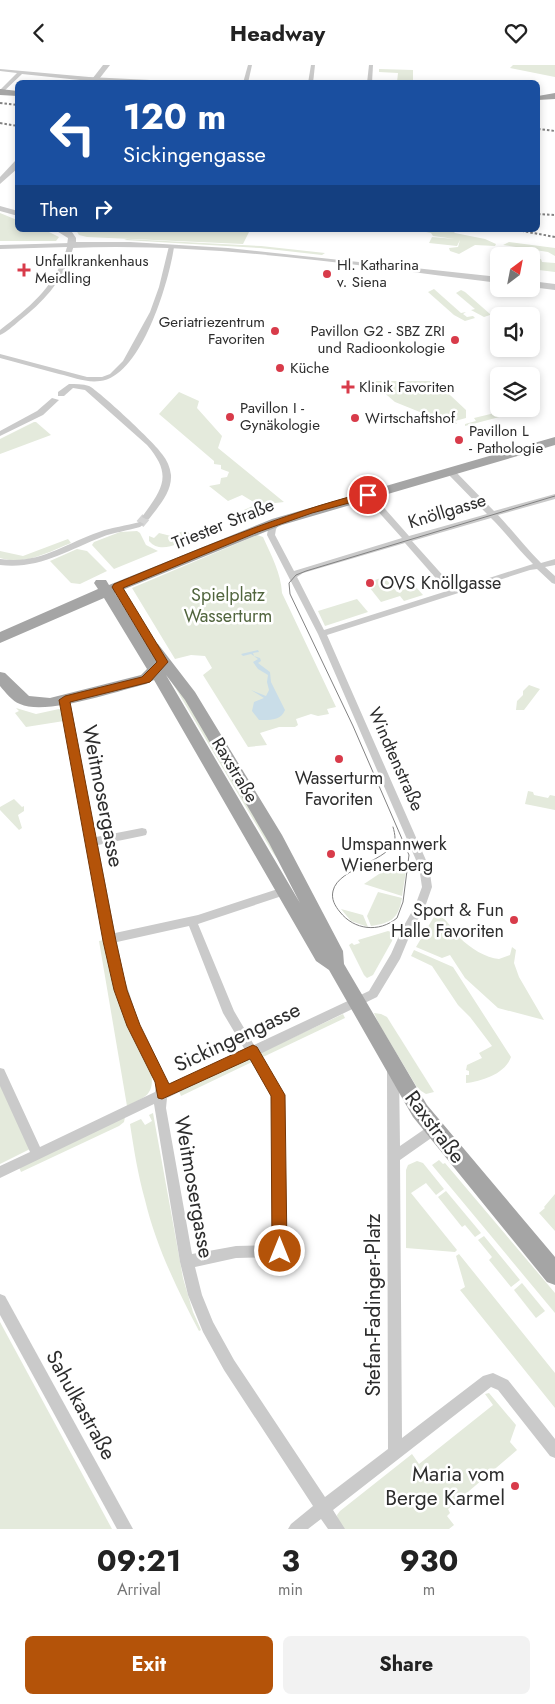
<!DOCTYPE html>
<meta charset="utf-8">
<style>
body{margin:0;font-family:Jost,sans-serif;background:#f2f2f2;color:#222;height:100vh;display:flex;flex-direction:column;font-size:19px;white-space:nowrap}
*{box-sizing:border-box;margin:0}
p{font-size:16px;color:#767676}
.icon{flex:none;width:28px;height:28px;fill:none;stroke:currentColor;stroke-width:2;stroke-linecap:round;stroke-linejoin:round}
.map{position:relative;height:1464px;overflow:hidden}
.drawer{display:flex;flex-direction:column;background:#fff;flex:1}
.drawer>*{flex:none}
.top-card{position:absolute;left:15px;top:15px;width:525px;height:152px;border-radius:8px;box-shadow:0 2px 8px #0003;background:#1a4fa0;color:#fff;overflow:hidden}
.needle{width:32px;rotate:32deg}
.buttons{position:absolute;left:490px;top:182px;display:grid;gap:10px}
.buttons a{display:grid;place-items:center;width:50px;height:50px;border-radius:8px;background:#fff;box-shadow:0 2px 8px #0003;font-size:25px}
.pin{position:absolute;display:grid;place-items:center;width:42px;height:42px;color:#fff;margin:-21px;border:2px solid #fff;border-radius:50%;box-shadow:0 1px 5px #0007}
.me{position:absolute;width:55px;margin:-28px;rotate:0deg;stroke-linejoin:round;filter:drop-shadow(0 0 4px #0008)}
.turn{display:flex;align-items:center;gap:18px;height:105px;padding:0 25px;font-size:22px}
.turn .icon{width:65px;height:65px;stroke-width:2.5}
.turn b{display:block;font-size:35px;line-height:42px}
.then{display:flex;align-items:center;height:48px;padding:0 25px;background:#0003;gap:10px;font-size:19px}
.eta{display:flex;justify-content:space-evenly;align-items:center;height:85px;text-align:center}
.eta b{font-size:30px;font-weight:700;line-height:35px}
.cta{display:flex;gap:10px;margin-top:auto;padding:10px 25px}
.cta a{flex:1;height:58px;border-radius:8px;background:#b45309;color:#fff;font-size:20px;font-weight:700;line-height:58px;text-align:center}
.cta a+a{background:#f2f2f2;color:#222}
header{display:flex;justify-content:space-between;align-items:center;height:65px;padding:0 25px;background:#fff;font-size:22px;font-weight:700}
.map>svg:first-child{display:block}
</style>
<header><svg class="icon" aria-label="back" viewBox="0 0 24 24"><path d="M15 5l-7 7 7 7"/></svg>Headway<svg class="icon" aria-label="heart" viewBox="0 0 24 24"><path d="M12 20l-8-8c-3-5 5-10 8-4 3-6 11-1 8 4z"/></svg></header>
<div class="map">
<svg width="555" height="1464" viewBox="0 0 555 1464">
<rect width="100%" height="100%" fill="#fff"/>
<g fill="#e4eadc">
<polygon points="513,0 555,0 555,12 510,3"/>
<polygon points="379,4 413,5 413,17 440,17 397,17 398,8 379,7"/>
<polygon points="0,148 17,155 18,165 45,165 59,172 56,176 0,176"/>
<polygon points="76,165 250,165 243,179 87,172 79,170"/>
<polygon points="416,165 452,165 455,168 485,174 496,179 495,181 475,180 459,189 450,186 449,183 458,182 460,175 457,181 429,178 432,172 455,174 433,171 431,168"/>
<polygon points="127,174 261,181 325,188 322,190 260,183 124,175"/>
<polygon points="509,177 555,183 555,191 548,187 503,180"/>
<polygon points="531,193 541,194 542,197 555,198 555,207 531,204"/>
<polygon points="434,224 461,248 466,247 463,249 467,252 473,251 475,253 465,256 454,250 428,227"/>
<polygon points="461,225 465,227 490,249 490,250 484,252 471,245 475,244 456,228"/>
<polygon points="376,316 435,316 466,345 466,353 455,356 457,359 447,358 395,337 374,319"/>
<polygon points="179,327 199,336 197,343 222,371 218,383 284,437 267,439 246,447 244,445 257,439 242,430 228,436 209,421 220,419 221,413 227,412 229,407 221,404 221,400 214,399 214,396 159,349"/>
<polygon points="515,345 508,347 511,349 465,361 465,359 476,356 474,353 503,346"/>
<polygon points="34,357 36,357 51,370 0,389 0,374"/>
<path d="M186,465L193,472C180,477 161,490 149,476V471L154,473L159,468L171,471Z"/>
<polygon points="137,466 140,468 146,480 158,486 114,504 92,480 94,477 120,467"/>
<path d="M257,470L263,472C271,490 281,508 282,528L336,642L327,644L329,649L318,651L311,649L296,654L298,660L295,662H279L260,668L267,680L248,682L203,610L212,603L205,591L191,590L175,594L132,523Z"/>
<path d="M68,474L71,478C48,487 25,501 0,493V486L23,491Z"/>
<polygon points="77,484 87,486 107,506 80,519 71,518 50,496"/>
<polygon points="384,512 397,527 415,521 423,530 404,536 400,531 381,537 366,518"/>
<polygon points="357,534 368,547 325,561 318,546"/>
<polygon points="172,617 179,622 284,803 273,788"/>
<polygon points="529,620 540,624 524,645 516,645 517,636 523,630 523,626"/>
<polygon points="16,643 36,649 59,644 62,645 64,656 26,662 15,648 19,646"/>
<polygon points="528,726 533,727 534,730 548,733 550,730 555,731 555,745 525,739"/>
<polygon points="14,734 22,742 24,741 24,746 18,750 22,763 19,765 0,745 0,742"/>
<polygon points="394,799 407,800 402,831 364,819"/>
<path d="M378,827L402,833C398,855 390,858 371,861L367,851Z"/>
<polygon points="341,844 363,850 368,862 351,856"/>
<path d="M435,850C447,851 452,866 460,873C470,883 486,893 499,894L510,890L512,882L516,885L514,898L519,912L544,955L498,943L465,913L450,890L442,893L416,882Z"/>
<polygon points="388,866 394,868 392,876 373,910 367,913 364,910 349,880 352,878 354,880 360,878 358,875"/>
<path d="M104,875L113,913L151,1007C155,1030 145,1032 127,1041L99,876Z"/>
<path d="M414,885L453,902L511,992C505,1009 482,1016 466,1018V1010H469V1006L466,1005L467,1000L482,993L479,988L492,981L470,952L458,940L432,901L411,891Z"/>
<polygon points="374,948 381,949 387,952 434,1027 426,1029 418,1024 379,959"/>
<polygon points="343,949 345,953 263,992 260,988"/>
<polygon points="249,993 252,997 181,1031 179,1026"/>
<polygon points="0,1019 30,1084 0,1099"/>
<path d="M153,1048L183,1213L193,1247L201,1265L199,1266C177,1224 156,1181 145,1135C138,1110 134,1085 130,1059L141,1054L145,1060L152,1056L149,1050Z"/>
<polygon points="125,1052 124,1057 119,1061 21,1107 19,1102"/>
<polygon points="439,1095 443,1099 445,1098 555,1228 555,1248 432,1100"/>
<polygon points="417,1096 423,1098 444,1124 436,1130 426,1118 411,1128 457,1185 455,1187 406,1183 406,1105 408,1100"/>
<polygon points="446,1126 481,1168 475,1172 465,1160 462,1162 438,1132"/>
<polygon points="555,1129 555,1166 539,1148 545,1143 544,1142"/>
<polygon points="484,1171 520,1215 511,1222 489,1195 492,1192 478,1175"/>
<polygon points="459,1189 555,1308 555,1343 460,1225 465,1222 456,1191"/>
<polygon points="522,1218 545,1246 536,1253 514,1225"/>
<polygon points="0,1257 112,1464 0,1464"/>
<polygon points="489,1328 516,1360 510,1377 517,1385 448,1444 450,1448 447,1451 454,1460 449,1464 343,1464 338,1456 337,1450 340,1446 412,1389 419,1399 493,1340 485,1329"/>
</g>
<path fill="#c9dde8" d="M258,585L259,587L253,588L254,591L260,593L261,596L258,598L270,607L271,617L285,645C281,656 269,655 259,655L252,646L254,637L264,633L251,625L266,631L269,625L267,617L268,610L258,604L253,597L258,594L251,589L243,591L241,589Z"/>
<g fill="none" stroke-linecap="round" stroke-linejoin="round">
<polyline stroke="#d5d5d5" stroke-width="9" stroke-dasharray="9 4.5" stroke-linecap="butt" points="140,459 146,452"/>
<g fill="#cacaca" fill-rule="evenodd">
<polygon points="248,0 252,0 248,18 243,18"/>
<polygon points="311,0 315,0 313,18 308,18"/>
<polygon points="369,0 373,0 372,18 367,18"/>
<polygon points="0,4 89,12 212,18 89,16 22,9 1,29 0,25 17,8 0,6"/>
<path d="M71,178L74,180C65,213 46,235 19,256C13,261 7,267 0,270V265C31,241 56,221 67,182L0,184V180Z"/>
<path d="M169,181L174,182C169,217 141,312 100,316C86,318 73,312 59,309C39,304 20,298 0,293V289L87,312H102L110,309L123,296L150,247L159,222Z"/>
<path d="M69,319C75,319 83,319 89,321C98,325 156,379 162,389C167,395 170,402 171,410C172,427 159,441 149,454H146L142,452C163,423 173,410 147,380L85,325L73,323L64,331H58V327Z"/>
<polygon points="52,333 59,335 43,350 0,371 0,366 37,346"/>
<path d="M447,404H453L494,446L555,429V434L498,450C513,466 525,482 541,498L555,494V500L545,502L555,511V519L552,518L537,504L530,505L327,570L429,802L432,822L425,842L412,865L400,894L377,932L260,989L284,1030L287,1186L285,1191L280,1192L236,1193L195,1202L202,1230L213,1257L234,1295L325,1432L388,1384L387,1006L389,1002L393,1001L397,1002L399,1006L400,1081L429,1061L433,1059L437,1061L439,1065L437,1069L400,1095L402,1373L483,1311L493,1308L508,1315L555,1374V1393L550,1391L498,1325L491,1322L333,1445L345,1464H328L321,1454L308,1464H288L291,1459L313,1441L224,1305L203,1267L188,1230L180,1197L154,1039L0,1113V1101L30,1087L0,1021V1003L4,1004L40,1082L155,1027L156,1017L128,961L112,912L106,877L104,874L105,872L60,635L65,632L70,635L96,772L142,763L146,764L147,767L146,770L142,771L98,780L115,868L198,850L284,822L288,823L289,826L288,829L198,859L234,946L254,980L369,926L391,889L402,864L415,841L422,822L419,802L318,569L267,470L268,464L274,455H280L281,457L276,464L275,470L294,506L402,473L365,432V428H371L409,471L487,449L447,408ZM491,453C506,468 518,484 533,499L455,524L412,476ZM405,478L447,526L324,565L297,512L303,508ZM189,861L223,948L245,985L168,1021V1017L140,961L124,912L117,877ZM250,993L272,1031L273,1180L236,1181L192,1189L166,1043L167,1033Z"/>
<path d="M140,457L144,459L140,462C127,466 114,467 102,472C68,485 38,505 0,500V494C39,500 64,479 99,467C112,462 126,461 140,457Z"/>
<polygon points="0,1229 5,1231 133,1464 117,1464 0,1250"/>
</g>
<g fill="#cacaca" fill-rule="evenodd">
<polygon points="103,0 110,0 96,18 89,18"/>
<polygon points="15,96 18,96 18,103 0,119 0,112"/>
<polygon points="0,141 18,146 18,151 0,146"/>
<path d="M55,165L72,167L76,173V177H130L228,183L499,212V218C360,201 211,177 71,183L67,180L68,173Z"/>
<polygon points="531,216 555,219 555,225 531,222"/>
</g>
<g fill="#a5a5a5" fill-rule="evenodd">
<polygon points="0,24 18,26 18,31 0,30"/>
<polygon points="555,28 555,34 538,35 538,31"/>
<path d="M555,372V380L282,460L115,528L147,580L153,577L158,579L195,627L282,770L343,886L344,899L427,1040L555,1192V1220L547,1217L413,1052L329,905L316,896L154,615L146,619C117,626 46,651 20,639C12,636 6,628 0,621V607L5,608L29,631L50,633L141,610L147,604L104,533L0,578V567L98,524L94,518L96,515H106L109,520L272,454ZM166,610L185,635L269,778L300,838Z"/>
</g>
<path stroke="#828282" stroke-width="1" d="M393,762C394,765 395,770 395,773C393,796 338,802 333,826C331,834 335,841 340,847C354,865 379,868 397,853L403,837L409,790L353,661L290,529L289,518L296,510L306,506L555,431"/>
<g stroke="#828282" stroke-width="2" stroke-dasharray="2.5 2" stroke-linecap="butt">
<polyline points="0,38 18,40"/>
<polyline points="0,58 18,61"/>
<polyline points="538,64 555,66"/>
<polyline points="538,149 555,150"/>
<polyline points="517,165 555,172"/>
</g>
</g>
<path fill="#b45309" stroke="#753606" d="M368,427L371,428V432L312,448L258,467L123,523L168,597L150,617L70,637L116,876L127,925L140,960L169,1019L253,980L257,982L285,1030L287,1186L285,1191L280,1193L274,1191L272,1186L271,1031L250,994L162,1034L158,1033L155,1017L127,961L114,925L103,876L59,635L65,631L142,612L157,597L112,522L114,519C197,485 280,449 368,427Z"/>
<g fill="#d83b4a" stroke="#fff" stroke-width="2">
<path d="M21.5 197.5h5v5h5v5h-5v5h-5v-5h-5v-5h5z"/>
<circle cx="327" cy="209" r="5"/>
<circle cx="275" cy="266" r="5"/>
<circle cx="455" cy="275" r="5"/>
<circle cx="280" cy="303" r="5"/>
<path d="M345.5 314.5h5v5h5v5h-5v5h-5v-5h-5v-5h5z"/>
<circle cx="230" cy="352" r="5"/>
<circle cx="355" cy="353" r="5"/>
<circle cx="459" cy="375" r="5"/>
<circle cx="370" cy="518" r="5"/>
<circle cx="339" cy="694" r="5"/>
<circle cx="331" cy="789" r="5"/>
<circle cx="514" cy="855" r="5"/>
<circle cx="515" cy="1421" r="5"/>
</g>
<g text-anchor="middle" stroke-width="5" stroke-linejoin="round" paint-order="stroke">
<g font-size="15" fill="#2d2d2d" stroke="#fff" text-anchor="start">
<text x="35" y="201">Unfallkrankenhaus<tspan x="35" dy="17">Meidling</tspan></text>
<text x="337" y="205">Hl. Katharina<tspan x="337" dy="17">v. Siena</tspan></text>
<text x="265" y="262" text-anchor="end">Geriatriezentrum<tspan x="265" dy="17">Favoriten</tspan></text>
<text x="445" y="271" text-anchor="end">Pavillon G2 - SBZ ZRI<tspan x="445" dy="17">und Radioonkologie</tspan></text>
<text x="290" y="308">Küche</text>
<text x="359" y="327">Klinik Favoriten</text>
<text x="240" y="348">Pavillon I -<tspan x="240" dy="17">Gynäkologie</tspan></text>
<text x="365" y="358">Wirtschaftshof</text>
<text x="469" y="371">Pavillon L<tspan x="469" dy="17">- Pathologie</tspan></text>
</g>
<g font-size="18" fill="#2d2d2d" stroke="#fff">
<text transform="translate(447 446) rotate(-17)" y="6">Knöllgasse</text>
<text transform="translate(223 459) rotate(-22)" y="6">Triester Straße</text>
<text transform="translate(396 694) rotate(66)" y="6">Windtenstraße</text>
<text transform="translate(235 705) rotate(59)" y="6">Raxstraße</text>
</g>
<g font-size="18" fill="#2d2d2d" stroke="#fff" text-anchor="start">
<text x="380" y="524">OVS Knöllgasse</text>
<text x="339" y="719" text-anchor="middle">Wasserturm<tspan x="339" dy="21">Favoriten</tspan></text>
<text x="341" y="785">Umspannwerk<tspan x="341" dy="21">Wienerberg</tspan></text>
<text x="504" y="851" text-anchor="end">Sport &amp; Fun<tspan x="504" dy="21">Halle Favoriten</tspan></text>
</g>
<g font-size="18" fill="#51653e" stroke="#fff">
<text x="228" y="536">Spielplatz<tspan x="228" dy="21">Wasserturm</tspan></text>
</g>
<g font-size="21" fill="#2d2d2d" stroke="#fff">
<text transform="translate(103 731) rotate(79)" y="7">Weitmosergasse</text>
<text transform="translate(237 972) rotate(-25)" y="7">Sickingengasse</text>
<text transform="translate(435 1062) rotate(53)" y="7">Raxstraße</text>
<text transform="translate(194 1122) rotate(80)" y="7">Weitmosergasse</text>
<text transform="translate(373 1240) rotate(-90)" y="7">Stefan-Fadinger-Platz</text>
<text transform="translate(81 1340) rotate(61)" y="7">Sahulkastraße</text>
</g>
<g font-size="21" fill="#2d2d2d" stroke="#fff" text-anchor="end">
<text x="505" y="1416">Maria vom<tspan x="505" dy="24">Berge Karmel</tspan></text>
</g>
</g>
</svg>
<div class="buttons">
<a><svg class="needle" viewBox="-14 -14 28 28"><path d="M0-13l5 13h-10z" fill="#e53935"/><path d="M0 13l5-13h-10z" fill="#767676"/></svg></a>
<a><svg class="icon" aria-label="sound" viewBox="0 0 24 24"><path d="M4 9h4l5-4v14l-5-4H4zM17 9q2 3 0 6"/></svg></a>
<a><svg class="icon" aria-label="layers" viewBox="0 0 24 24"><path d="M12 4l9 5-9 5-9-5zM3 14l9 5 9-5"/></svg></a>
</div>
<div class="pin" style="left:368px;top:430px;background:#d93025"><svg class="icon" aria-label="arrive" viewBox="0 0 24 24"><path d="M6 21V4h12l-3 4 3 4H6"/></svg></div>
<svg class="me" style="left:280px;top:1186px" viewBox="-20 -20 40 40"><circle r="17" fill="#b45309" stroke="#fff" stroke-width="3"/><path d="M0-11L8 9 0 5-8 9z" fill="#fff"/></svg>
<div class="top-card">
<div class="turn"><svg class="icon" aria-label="left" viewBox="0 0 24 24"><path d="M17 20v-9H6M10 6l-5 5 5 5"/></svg><div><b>120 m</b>Sickingengasse</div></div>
<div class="then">Then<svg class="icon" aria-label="right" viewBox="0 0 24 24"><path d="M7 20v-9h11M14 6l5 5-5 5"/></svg></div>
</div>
</div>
<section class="drawer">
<div class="eta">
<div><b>09:21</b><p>Arrival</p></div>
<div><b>3</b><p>min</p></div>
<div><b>930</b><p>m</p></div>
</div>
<div class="cta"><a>Exit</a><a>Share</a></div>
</section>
